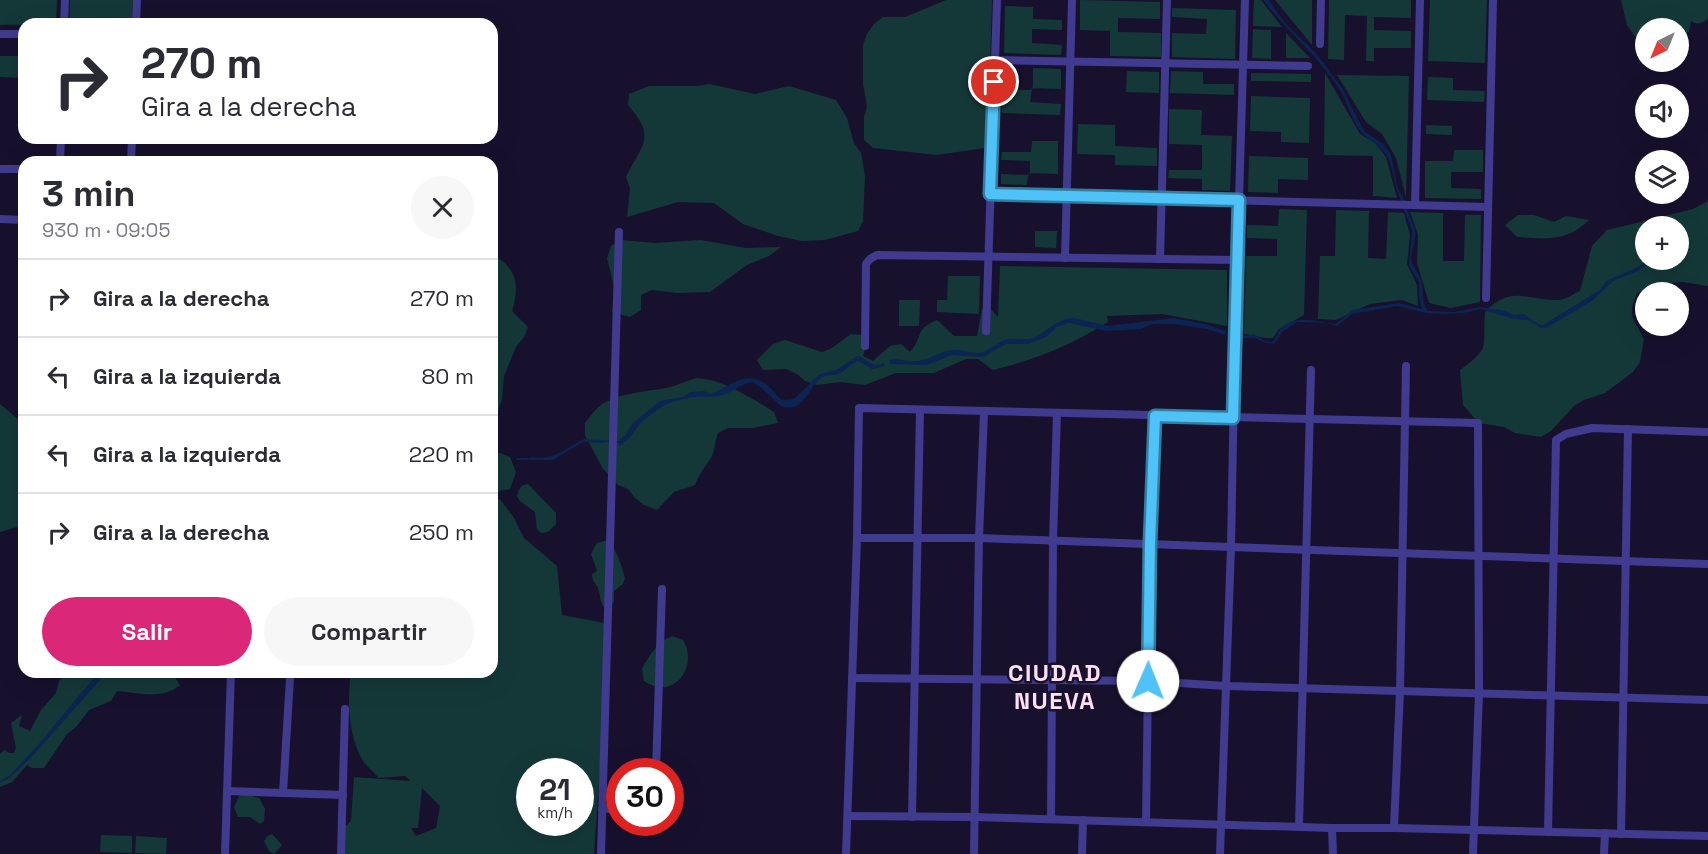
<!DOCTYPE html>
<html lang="es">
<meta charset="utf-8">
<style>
body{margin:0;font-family:"Space Grotesk",sans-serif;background:#f7f7f7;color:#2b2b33;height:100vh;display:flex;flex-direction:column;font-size:22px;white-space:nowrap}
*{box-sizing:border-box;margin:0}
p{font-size:20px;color:#7c7c81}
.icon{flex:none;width:33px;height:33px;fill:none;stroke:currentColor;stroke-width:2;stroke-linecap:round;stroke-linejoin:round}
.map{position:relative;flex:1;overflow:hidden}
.sheet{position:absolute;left:18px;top:156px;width:480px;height:522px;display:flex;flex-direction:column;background:#fff;border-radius:18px;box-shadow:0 6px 24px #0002}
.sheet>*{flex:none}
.guide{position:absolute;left:18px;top:18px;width:480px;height:126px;border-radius:18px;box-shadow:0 6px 24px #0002;background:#fff;color:#2b2b33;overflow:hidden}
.needle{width:39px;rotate:223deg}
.controls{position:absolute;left:1635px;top:18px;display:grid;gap:12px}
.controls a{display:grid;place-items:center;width:54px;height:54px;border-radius:50%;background:#fff;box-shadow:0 6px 24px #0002;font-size:30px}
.speed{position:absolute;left:516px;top:758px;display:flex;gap:12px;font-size:30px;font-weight:700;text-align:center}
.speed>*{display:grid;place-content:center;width:78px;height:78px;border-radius:50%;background:#fff;box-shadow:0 6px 24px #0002;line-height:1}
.speed small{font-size:15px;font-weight:400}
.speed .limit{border:9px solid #d22;background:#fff;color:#111}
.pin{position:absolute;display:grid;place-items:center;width:51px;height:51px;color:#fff;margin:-26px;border:3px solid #fff;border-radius:50%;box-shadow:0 2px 6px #0007}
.me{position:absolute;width:66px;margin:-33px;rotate:1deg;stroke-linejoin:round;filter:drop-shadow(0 0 4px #0008)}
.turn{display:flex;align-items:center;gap:21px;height:126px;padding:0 24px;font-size:27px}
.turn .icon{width:78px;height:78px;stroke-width:2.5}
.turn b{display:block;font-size:42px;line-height:51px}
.round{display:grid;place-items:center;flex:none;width:63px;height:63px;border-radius:32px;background:#f7f7f7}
.head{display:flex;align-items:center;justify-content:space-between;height:102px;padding:0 24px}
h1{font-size:36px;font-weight:700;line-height:45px}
.button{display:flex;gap:12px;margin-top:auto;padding:12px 24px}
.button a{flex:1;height:69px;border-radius:36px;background:#db2777;color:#fff;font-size:24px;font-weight:700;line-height:69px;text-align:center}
.button a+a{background:#f7f7f7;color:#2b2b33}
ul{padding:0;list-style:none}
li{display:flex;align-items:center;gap:18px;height:78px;padding:0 24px;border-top:2px solid #e1e1e2}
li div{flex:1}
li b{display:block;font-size:22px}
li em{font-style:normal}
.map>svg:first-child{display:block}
</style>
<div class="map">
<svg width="1708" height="854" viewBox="0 0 1708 854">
<rect width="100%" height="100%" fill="#17112e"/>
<g fill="#143838" fill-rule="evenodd">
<polygon points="0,0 57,0 56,24 0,25"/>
<polygon points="70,0 133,0 132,24 69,24"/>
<polygon points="946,0 992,0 989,105 992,141 985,148 936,155 873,148 864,140 864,117 867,106 863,84 863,45 867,34 874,24 883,17 905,17"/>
<polygon points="1080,0 1160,2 1160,19 1118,18 1118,32 1161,33 1161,57 1110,56 1110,31 1080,30"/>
<polygon points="1254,0 1261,0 1282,27 1253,26"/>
<polygon points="1275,0 1312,0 1312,45"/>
<polygon points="1329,0 1411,0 1411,18 1374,17 1374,30 1411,31 1411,48 1374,48 1374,61 1366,61 1367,16 1345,15 1344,60 1328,59"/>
<polygon points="1430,0 1487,0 1485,63 1428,61"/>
<path d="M1621,0H1708V19C1701,23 1699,26 1691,21L1689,32L1679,37L1678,28H1665L1659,23L1648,21L1641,36L1637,39L1627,25Z"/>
<polygon points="1005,6 1033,7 1033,19 1062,20 1062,30 1032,29 1032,43 1062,45 1061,55 1004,53"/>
<polygon points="1172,8 1236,10 1235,59 1172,57 1172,33 1206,34 1207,19 1172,17"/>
<polygon points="1253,29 1271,30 1271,59 1252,58"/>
<polygon points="1286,33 1310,58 1286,58"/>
<polygon points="0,56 24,56 24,78 0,77"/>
<polygon points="1033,68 1061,69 1061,89 1032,88 1030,102 1061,104 1060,115 1002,113 1003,89 1030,90 1033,87"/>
<polygon points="1127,71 1159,72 1159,93 1126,92"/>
<polygon points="1171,71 1203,72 1203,84 1234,84 1234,95 1170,93"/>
<polygon points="1251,73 1311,74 1311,82 1251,81"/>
<polygon points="1325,73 1360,134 1375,143 1386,157 1397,198 1373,196 1373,156 1324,155"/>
<polygon points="1337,75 1409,76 1406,197 1396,158 1382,134 1366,122"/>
<polygon points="1428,77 1453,78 1453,90 1485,91 1484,102 1427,100"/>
<path d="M709,84L755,94L789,86L836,100L847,118L854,143L861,153L865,176L863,221L858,231L825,240L802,241L778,236L743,224L714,203L678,202L627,217L630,188L626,177C642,144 657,138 628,105L629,94L649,86H697Z"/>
<polygon points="1251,96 1310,98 1309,143 1281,142 1281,132 1250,131"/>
<polygon points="1169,109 1202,110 1201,135 1232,136 1230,191 1202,190 1202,179 1168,178 1169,170 1202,170 1202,145 1169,144"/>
<polygon points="1078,124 1115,125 1115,146 1157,148 1157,166 1115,165 1115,155 1077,154"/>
<polygon points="1426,125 1452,126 1452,135 1426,134"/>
<polygon points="1032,141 1058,141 1058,174 1030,173 1028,176 1027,185 1001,184 1001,174 1028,175 1030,172 1030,161 1001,160 1002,152 1031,152"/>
<polygon points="1454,150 1483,150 1483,172 1451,172 1451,188 1481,189 1481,199 1425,198 1425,161 1453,161"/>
<polygon points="1249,156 1308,158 1308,180 1278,179 1278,193 1248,192"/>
<path d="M1708,201V286L1683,282L1660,284L1637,293C1627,319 1633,316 1644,339L1640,362L1633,372L1605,393L1584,400L1574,406L1551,431L1541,437L1515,433L1504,427L1479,423L1463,405L1460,370C1492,347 1482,348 1485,312C1510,285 1528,300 1558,300C1565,300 1573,294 1580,291L1592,246L1607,230L1693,209ZM1646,226H1678V260H1646Z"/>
<path d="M1279,209L1307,210L1304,315L1279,329L1273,338C1262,339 1255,335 1244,334L1246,256H1277V239L1247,238V225L1278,226Z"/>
<polygon points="1336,210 1369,211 1368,258 1386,259 1388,212 1404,213 1410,235 1407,264 1417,285 1418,306 1402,300 1370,304 1336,320 1318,319 1320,256 1335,256"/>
<polygon points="1410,212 1443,213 1443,261 1464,261 1465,215 1481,215 1480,302 1451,308 1429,303 1417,263 1418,235"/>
<path d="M1518,215H1534L1554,222L1566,216L1589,220C1567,242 1546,239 1517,237L1505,225Z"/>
<polygon points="1035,231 1057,231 1056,248 1035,247"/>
<polygon points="621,240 655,243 701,240 746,248 781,247 769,256 747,265 710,292 677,293 652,290 641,295 641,310 630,317 612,312 615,290 607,258 611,246"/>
<path d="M492,254C517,268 520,285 512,311L528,327L524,337L516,347L504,376L502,399L495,421H492Z"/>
<path d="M1000,266L1227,270V326L1162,314L1107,316L1108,322C1072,345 1034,360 993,370L978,359H966L934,373H896L865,385L840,382L817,385L805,381L797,374L786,369L763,370L757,360L773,344L785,340L822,352L832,348L851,334L862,335L866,345L863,356L873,361L890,346L901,344L910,352C924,337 913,330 937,320L954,336H977L982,309L989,307L998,317Z"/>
<polygon points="948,276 980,276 979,314 937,312 937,300 947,300"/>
<polygon points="899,300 920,300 919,326 899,326"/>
<path d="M697,378C725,380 751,398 774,412L778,423L753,428H728L718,433C715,440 715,451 711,458C705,467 699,474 695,485L674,492L657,510L644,505L635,498L628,489L618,485L603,469L585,435V423C590,417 595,409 601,405C620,392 648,392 670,387C679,385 688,380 697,378Z"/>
<polygon points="0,404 24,424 24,525 0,532"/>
<polygon points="500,453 510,457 516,472 510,489 499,491 492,496 492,455"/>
<path d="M528,484L556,513V524L548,532L541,533L537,529L535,512L520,501L517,496C519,488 521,485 528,484Z"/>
<path d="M500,499L514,518L524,538L557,566L562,615L610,624L594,854H342L341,830L351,821L354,777L411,781L405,776L379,778C374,772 367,767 363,761C348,736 347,700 351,672H492V501ZM530,771H580V822H530ZM422,788L440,806L436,828L416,836L411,828H418Z"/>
<path d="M608,540C617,551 621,564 625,578L623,584L614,591V602L607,611C599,603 601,597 598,588C595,582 592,581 592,574L597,571L591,554L597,543Z"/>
<path d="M672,636L683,640C699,666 674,702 644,681L642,669C650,655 656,643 672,636Z"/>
<path d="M93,672H163L174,676L180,685C163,700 138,693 117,691L111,701L89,710L76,727L67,734L44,768H32L27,765L12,782L0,787V754L4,750L9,753H14L16,748L11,723L22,715L19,726L30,731L41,710L56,693L59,681L67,674L78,678L89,676Z"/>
<polygon points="243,793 259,798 265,809 264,821 260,824 250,817 238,817 234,807 239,796"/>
<polygon points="272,834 282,845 274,854 269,851 264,841 267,836"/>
<polygon points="101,835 132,836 132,853 100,852"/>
<polygon points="136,836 167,838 166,854 135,853"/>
</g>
<g fill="#0b2452">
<path d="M1263,0H1269L1285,23L1315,52L1342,88L1364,131L1383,144L1391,155L1397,186L1405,202H1402C1394,188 1395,173 1388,158C1382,145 1367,141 1359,129C1351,118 1348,104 1341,92C1320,57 1287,32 1263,0Z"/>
<path d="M1406,207C1410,217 1417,228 1415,239C1414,245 1411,252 1411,258C1411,267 1421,274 1422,284C1424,295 1421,302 1428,311L1454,312L1481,307L1506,311L1514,315L1524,314L1538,324L1543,325L1600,290L1606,281L1640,266L1647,260H1653L1638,271L1613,281L1592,301L1546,328H1541L1528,320L1513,319L1481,309L1463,313L1443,314L1426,313L1397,306L1352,314L1337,326L1327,323L1297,322L1282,332L1275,343C1266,345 1263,341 1255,338C1250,337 1244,339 1238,338L1239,334L1245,336L1254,334L1265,341L1272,342C1276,338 1277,333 1280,329C1297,313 1317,322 1336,324L1352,310L1399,303L1422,309L1419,298V282L1409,266L1412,230L1403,208Z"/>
<path d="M1074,318L1108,326L1174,318L1205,324L1226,331L1225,335L1207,329L1173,324H1152L1141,329L1106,331L1069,323L1057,327L1046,337L1028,344H1006L983,357L952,355L927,365L890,364V360C899,357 907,363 917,361C930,360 940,351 952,350C961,349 971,354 980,353C989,351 996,343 1005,340C1014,337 1024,341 1033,338C1048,331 1056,319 1074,318Z"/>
<path d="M857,356C868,358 871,369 883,363L885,366L872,369L858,361C850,364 846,371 838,374C832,376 825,374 820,379C808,389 803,414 781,406C776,403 772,397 767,393C763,389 757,385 752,382C740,384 734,392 722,395C712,398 704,396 695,397C690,397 667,403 663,406C656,411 647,417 641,423C632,432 632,439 619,446L620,439L626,435L632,424L660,401L683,397L691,392L704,391L710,394C732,386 746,368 768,386C773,390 777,396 782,400L794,399L820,374L836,370Z"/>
<path d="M584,439L603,440V443L583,442L553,460H531V457C554,461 564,449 584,439Z"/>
<polygon points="101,672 107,672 29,760 8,779 0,783 0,781 9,776 38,745 92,680"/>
</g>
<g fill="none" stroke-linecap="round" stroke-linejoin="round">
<g stroke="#0b2452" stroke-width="2">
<polyline points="602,441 620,442"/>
<polyline points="517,459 533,459"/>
</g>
<g stroke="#403b8e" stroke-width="8">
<polyline points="64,24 65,0"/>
<polyline points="136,24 137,0"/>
<polyline points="0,34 24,34"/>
<polyline points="1320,44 1321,0"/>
<polyline points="995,60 1308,66"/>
<polyline points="60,162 61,138"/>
<polyline points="131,162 132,138"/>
<polyline points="0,169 24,169"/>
<polyline points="990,194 1488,207"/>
<polyline points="1415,205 1420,0"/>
<polyline points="0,219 24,220"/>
<polyline points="1065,258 1072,0"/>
<polyline points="1160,259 1167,0"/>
<polyline points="1486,298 1493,0"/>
<polyline points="986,331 997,0"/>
<polyline points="865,346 866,264 870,259 877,255 1237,260"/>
<polyline points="857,538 979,538 1708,564"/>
<polyline points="852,678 1148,681 1226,686 1708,700"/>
<polyline points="656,771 662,589"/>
<polyline points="227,791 343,795"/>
<polyline points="283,793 290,678"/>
<polyline points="602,809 620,809"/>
<polyline points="848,816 974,817 1332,828 1394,828 1708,836"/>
<polyline points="912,817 920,410"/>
<polyline points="1051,819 1053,541 1057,413"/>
<polyline points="1146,821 1150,544 1155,416"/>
<polyline points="1299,826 1311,370"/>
<polyline points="1332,828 1333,854"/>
<polyline points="1394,828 1400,691 1406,366"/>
<polyline points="1548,832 1556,440 1566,434 1592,428 1708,432"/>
<polyline points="1621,834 1628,429"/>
<polyline points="225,854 231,672"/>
<polyline points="341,854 345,709"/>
<polyline points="601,854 619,232"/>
<polyline points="846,854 857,538 859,408 1478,423 1479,693 1473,854"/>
<polyline points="974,854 979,538 984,412"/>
<polyline points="1082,854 1083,820"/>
<polyline points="1220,854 1231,547 1235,334 1245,0"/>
<polyline points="1604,854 1605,833"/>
</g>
</g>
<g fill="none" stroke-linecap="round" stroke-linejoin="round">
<defs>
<polyline id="route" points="994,82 990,194 1239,200 1233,418 1155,416 1150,544 1148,681"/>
</defs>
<use href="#route" stroke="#337fa1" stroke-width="15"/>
<use href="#route" stroke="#4fc3f7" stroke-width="10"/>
</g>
<g text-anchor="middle" stroke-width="5" stroke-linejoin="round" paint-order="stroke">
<g font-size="24" font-weight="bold" letter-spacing="1.5" fill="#ffe0f3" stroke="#17112e">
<text x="1055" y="681">CIUDAD<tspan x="1055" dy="28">NUEVA</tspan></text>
</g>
</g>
</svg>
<div class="controls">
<a><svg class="needle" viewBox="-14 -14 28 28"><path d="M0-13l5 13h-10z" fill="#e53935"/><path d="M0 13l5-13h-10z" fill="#7c7c81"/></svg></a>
<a><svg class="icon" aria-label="sound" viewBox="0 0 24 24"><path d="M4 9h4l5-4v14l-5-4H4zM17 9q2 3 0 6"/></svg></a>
<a><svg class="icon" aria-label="layers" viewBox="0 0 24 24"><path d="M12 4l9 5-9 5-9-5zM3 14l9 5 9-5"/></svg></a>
<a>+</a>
<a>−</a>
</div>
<div class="speed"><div>21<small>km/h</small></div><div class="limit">30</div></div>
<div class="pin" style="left:994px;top:82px;background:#d93025"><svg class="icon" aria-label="arrive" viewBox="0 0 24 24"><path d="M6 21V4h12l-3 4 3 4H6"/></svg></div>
<svg class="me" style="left:1148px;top:681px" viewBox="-20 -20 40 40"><circle r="19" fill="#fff"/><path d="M0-13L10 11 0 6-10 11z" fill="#4fc3f7"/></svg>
<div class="guide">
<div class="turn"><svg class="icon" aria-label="right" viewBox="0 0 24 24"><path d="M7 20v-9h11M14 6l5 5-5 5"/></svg><div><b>270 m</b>Gira a la derecha</div></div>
</div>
<section class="sheet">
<div class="head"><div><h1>3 min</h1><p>930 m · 09:05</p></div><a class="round"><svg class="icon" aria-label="close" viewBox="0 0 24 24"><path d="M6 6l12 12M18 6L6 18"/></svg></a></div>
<ul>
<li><svg class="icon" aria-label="right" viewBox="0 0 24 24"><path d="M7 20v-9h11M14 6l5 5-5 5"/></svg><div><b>Gira a la derecha</b></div><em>270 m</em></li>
<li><svg class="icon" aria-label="left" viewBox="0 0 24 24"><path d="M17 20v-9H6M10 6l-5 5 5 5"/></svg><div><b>Gira a la izquierda</b></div><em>80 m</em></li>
<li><svg class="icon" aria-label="left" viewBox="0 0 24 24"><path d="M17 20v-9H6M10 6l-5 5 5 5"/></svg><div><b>Gira a la izquierda</b></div><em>220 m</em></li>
<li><svg class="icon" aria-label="right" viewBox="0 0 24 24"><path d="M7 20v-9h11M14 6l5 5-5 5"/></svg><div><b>Gira a la derecha</b></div><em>250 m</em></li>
</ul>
<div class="button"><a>Salir</a><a>Compartir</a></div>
</section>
</div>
